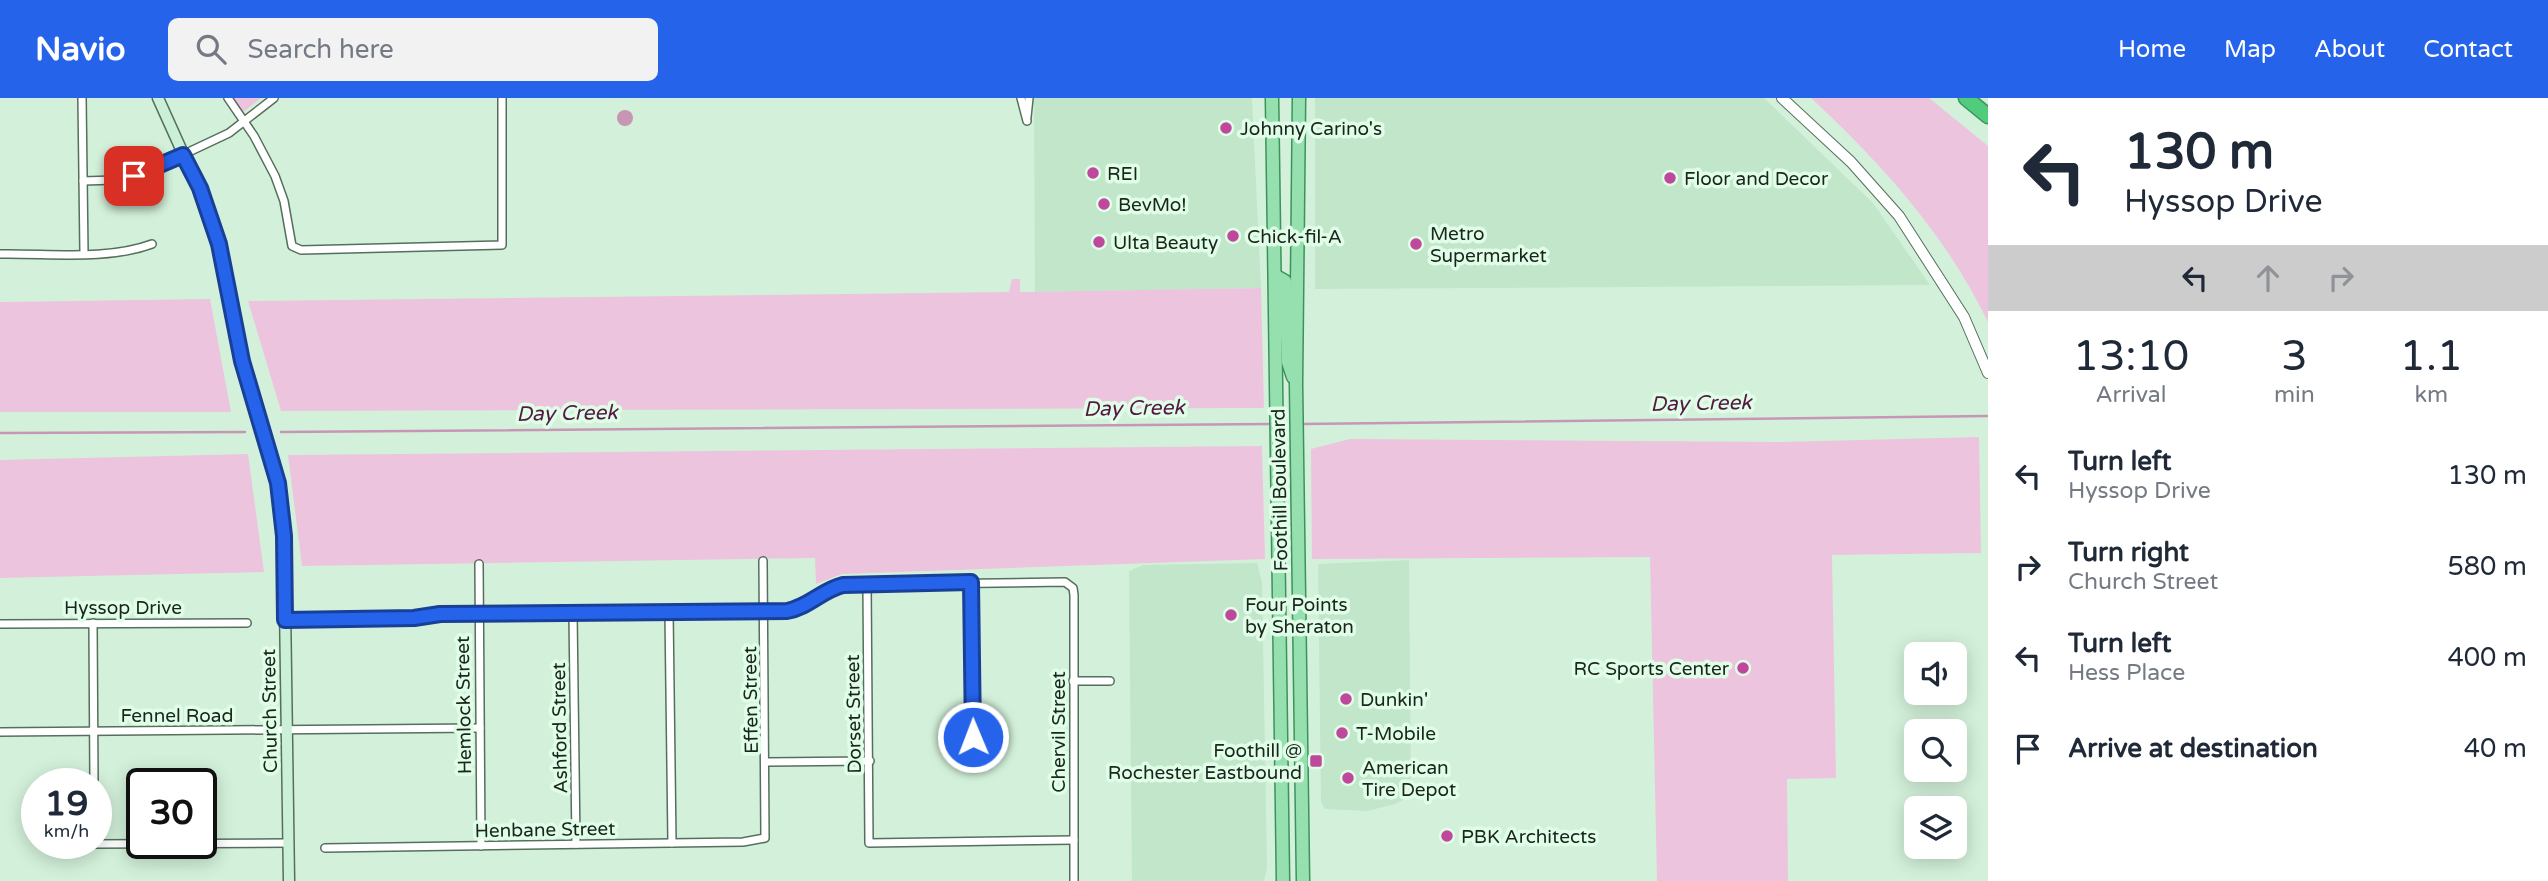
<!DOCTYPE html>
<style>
body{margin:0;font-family:"Varela Round",sans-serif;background:#f2f2f3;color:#1f2937;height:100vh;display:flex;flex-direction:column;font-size:26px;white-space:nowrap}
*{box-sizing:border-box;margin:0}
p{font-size:23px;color:#747a83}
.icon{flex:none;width:38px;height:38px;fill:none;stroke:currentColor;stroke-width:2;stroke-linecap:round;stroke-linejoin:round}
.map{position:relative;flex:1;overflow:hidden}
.details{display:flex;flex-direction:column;background:#fff;width:560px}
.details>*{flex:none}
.banner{background:#fff;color:#1f2937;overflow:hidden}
.buttons{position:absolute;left:1904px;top:544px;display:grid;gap:14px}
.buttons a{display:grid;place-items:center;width:63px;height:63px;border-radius:10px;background:#fff;box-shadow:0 4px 18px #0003;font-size:35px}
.speed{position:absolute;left:21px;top:670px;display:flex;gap:14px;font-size:35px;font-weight:700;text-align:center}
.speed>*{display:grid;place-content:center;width:91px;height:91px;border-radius:50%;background:#fff;box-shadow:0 4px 18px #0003;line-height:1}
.speed small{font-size:18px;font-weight:400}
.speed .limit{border:4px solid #111;border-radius:10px;background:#fff;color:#111}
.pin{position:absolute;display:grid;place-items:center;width:60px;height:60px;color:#fff;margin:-30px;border-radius:14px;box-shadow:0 4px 10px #0006}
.me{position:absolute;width:77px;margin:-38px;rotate:359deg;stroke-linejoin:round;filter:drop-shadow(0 0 5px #0008)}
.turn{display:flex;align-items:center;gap:24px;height:147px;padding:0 21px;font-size:32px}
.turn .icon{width:91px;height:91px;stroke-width:2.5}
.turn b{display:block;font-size:49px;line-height:60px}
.lanes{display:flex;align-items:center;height:66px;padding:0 21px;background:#0003;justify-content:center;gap:35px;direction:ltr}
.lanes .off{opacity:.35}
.eta{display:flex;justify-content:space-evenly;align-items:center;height:119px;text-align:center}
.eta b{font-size:42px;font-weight:600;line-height:49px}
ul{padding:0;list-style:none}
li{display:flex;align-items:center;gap:21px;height:91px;padding:0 21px}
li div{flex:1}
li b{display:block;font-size:26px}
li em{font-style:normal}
header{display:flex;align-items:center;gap:42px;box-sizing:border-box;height:98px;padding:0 35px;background:#2563eb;color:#fff}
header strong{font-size:33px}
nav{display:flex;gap:38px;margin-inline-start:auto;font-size:24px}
.search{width:490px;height:63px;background:#f2f2f3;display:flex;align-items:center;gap:18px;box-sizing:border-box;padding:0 24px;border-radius:10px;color:#747a83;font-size:26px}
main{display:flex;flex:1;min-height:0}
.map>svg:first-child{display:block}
</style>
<header>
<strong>Navio</strong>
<div class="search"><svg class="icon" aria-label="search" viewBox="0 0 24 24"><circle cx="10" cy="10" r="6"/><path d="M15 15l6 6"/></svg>Search here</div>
<nav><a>Home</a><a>Map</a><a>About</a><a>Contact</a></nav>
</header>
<main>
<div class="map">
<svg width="1988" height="783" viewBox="0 0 1988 783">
<rect width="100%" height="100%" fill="#d3f1da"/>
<g fill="#c2e6ca">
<polygon points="1034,0 1252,0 1261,190 1035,194"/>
<polygon points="1315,0 1764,0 1873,105 1930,187 1315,191"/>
<polygon points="1409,462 1411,698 1395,706 1367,713 1325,711 1321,704 1318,466"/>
<polygon points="1257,465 1262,484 1267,770 1264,783 1132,783 1129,473 1143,467"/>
</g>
<g fill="#edc4dd">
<polygon points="233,0 261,0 242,15"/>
<path d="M1811,0H1929L1988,48V224C1946,137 1881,65 1811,0Z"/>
<polygon points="1012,181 1020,181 1020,194 1261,190 1264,310 281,313 248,203 1009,194"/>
<polygon points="210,201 231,314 0,314 0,204"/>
<polygon points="1979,339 1981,455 1832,457 1836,680 1787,681 1788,783 1657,783 1650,459 1312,461 1311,351 1350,341 1781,344"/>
<polygon points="1262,348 1265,461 842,476 816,486 815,460 302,468 288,357"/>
<polygon points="248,356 264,474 0,480 0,362"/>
</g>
<circle fill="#c796b5" cx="625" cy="20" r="8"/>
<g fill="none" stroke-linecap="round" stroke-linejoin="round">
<g stroke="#c796b5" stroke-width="2.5">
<polyline points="1302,326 1988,318"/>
<polyline points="281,334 1271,326"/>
<polyline points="0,335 245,334"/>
</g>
<defs>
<g id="minor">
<polyline points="82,0 84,155"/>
<polyline points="228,0 254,38 275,78 284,103 292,148 301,152 502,147 502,1"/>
<polyline points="1021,0 1027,23"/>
<polyline points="1027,19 1029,0"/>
<polyline points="83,83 115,82 144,75 229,35 274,0"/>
<path d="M0,156C49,155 106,163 152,146"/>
<polyline points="479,466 481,748"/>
<polyline points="971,484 973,639"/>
<polyline points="867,486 869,745 1074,742"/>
<polyline points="669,514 672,745"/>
<polyline points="573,515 576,746"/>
<path d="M284,521H414L440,516L787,513C809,509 822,492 843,487L1065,484L1073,490L1074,497V783"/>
<polyline points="93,525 94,686"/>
<polyline points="0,526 247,525"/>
<polyline points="1073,583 1110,583"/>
<polyline points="0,634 480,630"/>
<polyline points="767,664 870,663"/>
<polyline points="94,746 288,745"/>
<polyline points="325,750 743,744 765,740 763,463"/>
</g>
<polyline id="tertiary" points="1782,0 1851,64 1899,118 1964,219 1988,275"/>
<polyline id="secondary" points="158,0 199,91 219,146 242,263 278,385 284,438 289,783"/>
<g id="primary">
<polyline points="1272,0 1283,783"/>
<polyline points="1299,0 1296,286 1303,783"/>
<polyline points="1276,178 1285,183 1288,264 1293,279"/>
</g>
<polyline id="motorway" points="1966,0 1988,18"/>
</defs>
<use href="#minor" stroke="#556f5c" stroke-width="10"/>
<use href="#tertiary" stroke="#556f5c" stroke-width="12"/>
<use href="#secondary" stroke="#556f5c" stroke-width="13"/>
<use href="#primary" stroke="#3d925b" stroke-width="15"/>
<use href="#motorway" stroke="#3d925b" stroke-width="17"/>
<use href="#minor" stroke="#fff" stroke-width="7"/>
<use href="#tertiary" stroke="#fff" stroke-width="10"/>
<use href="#secondary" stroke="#caf0d8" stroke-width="10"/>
<use href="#primary" stroke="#96e0b0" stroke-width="12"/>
<use href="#motorway" stroke="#50cc7c" stroke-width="14"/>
</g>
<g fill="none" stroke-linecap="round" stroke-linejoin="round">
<defs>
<path id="route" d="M134,78L183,57L200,90L219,146L242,263L278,385L284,438L285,522L414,520L440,516L787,513C809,509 822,492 843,487L971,484L973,639"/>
</defs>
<use href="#route" stroke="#184099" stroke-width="18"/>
<use href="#route" stroke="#2563eb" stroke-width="12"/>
</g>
<g fill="#c0489c" stroke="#e0fee7" stroke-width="2.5">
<circle cx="1226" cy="30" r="7"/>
<circle cx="1093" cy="75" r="7"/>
<circle cx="1670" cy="80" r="7"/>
<circle cx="1104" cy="106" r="7"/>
<circle cx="1233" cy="138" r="7"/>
<circle cx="1099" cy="144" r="7"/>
<circle cx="1416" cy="146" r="7"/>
<circle cx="1231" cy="517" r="7"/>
<circle cx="1743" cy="570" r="7"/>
<circle cx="1346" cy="601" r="7"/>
<circle cx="1342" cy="635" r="7"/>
<rect x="1309" y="656" width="14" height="14" rx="3.5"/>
<circle cx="1348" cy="680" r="7"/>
<circle cx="1447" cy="738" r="7"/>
</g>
<g text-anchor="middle" stroke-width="7" stroke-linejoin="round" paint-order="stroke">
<g font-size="19" fill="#1a251d" stroke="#e0fee7" text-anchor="start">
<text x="1240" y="37">Johnny Carino's</text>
<text x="1107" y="82">REI</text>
<text x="1684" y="87">Floor and Decor</text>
<text x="1118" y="113">BevMo!</text>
<text x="1430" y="142">Metro<tspan x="1430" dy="22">Supermarket</tspan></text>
<text x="1247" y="145">Chick-fil-A</text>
<text x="1113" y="151">Ulta Beauty</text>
<text x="1245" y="513">Four Points<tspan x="1245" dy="22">by Sheraton</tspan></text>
<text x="1729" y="577" text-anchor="end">RC Sports Center</text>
<text x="1360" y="608">Dunkin'</text>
<text x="1356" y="642">T-Mobile</text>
<text x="1302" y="659" text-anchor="end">Foothill @<tspan x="1302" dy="22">Rochester Eastbound</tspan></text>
<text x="1362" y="676">American<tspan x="1362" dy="22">Tire Depot</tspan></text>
<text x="1461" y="745">PBK Architects</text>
</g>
<g font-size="19" fill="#1a251d" stroke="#e0fee7">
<text transform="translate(1279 392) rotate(-91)" y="7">Foothill Boulevard</text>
<text x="123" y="516">Hyssop Drive</text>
<text transform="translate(750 602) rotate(-91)" y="7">Effen Street</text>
<text transform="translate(463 607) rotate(-91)" y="7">Hemlock Street</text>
<text transform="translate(269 613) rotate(-91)" y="7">Church Street</text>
<text transform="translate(853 616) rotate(-91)" y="7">Dorset Street</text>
<text x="177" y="624">Fennel Road</text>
<text transform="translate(559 630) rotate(-91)" y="7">Ashford Street</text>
<text transform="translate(1058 634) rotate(-90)" y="7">Chervil Street</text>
<text transform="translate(545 731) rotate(-1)" y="7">Henbane Street</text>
</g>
<g font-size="21" font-style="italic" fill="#541942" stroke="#e0fee7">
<text transform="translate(1701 305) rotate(-1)" y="7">Day Creek</text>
<text transform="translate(1134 310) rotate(-1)" y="7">Day Creek</text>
<text transform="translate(567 315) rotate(-1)" y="7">Day Creek</text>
</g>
</g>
</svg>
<div class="buttons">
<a><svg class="icon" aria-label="sound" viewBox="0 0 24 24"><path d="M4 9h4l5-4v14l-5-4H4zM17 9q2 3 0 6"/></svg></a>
<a><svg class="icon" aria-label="search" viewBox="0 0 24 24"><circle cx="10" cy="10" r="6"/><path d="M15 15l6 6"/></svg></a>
<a><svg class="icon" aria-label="layers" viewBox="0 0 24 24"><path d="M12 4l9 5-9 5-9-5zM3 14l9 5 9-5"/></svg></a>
</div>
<div class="speed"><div>19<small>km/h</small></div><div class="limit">30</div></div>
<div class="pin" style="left:134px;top:78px;background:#d93025"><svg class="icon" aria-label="arrive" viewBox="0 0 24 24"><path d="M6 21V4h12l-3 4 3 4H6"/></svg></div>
<svg class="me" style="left:973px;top:639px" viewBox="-20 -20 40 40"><circle r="17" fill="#2563eb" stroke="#fff" stroke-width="3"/><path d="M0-11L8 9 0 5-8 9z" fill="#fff"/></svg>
</div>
<section class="details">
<div class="banner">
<div class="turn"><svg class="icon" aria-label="left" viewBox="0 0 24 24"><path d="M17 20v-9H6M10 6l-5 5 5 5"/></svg><div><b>130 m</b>Hyssop Drive</div></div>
<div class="lanes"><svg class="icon" aria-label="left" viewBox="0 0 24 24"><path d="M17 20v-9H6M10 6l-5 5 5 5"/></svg><svg class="icon off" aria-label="ahead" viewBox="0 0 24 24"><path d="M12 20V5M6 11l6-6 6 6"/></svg><svg class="icon off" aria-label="right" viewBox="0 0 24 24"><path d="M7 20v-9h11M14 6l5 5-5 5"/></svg></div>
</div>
<div class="eta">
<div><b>13:10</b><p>Arrival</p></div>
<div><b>3</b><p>min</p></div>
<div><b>1.1</b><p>km</p></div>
</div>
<ul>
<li><svg class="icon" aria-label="left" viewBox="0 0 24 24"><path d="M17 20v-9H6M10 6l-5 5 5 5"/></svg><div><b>Turn left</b><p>Hyssop Drive</p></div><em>130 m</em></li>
<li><svg class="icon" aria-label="right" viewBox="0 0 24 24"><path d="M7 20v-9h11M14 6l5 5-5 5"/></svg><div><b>Turn right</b><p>Church Street</p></div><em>580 m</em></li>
<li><svg class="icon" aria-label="left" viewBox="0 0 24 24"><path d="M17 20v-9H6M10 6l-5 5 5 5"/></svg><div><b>Turn left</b><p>Hess Place</p></div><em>400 m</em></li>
<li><svg class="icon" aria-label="arrive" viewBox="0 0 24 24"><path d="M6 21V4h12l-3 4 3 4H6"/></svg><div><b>Arrive at destination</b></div><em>40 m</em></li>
</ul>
</section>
</main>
